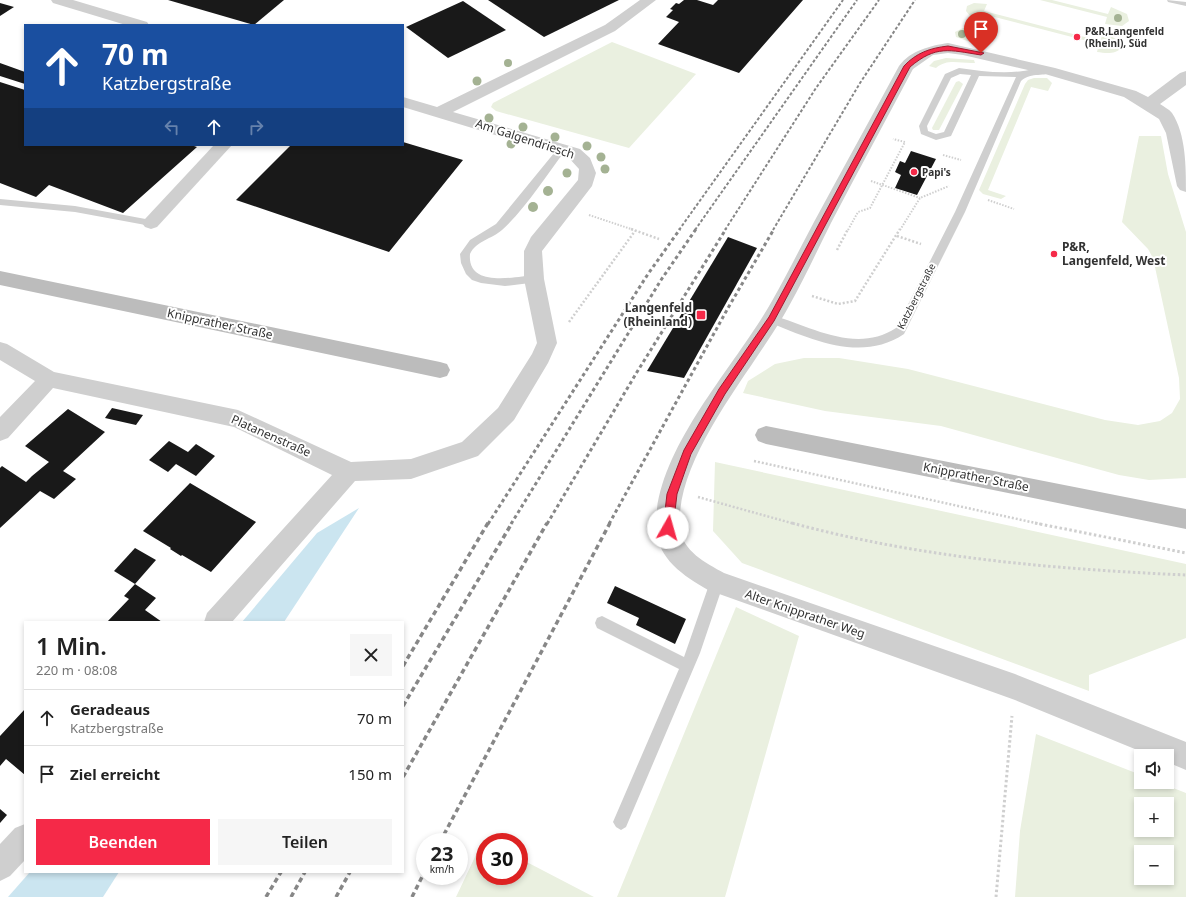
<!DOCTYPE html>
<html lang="de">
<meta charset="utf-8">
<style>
body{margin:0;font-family:"Noto Sans",sans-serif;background:#f6f6f6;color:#222;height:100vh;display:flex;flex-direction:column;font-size:15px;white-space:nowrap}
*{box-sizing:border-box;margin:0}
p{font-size:13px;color:#767676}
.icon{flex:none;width:22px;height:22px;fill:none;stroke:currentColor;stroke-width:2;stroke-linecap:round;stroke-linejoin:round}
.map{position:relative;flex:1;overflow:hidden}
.drawer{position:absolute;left:24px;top:621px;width:380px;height:252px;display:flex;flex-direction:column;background:#fff;border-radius:0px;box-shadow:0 2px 6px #0003}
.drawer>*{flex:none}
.top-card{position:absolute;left:24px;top:24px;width:380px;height:122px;border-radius:0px;box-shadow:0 2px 6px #0003;background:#1a4fa0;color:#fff;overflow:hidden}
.controls{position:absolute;left:1134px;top:749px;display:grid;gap:8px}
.controls a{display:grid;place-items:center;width:40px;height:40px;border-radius:0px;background:#fff;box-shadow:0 2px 6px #0003;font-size:20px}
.speed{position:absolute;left:416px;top:833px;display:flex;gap:8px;font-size:20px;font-weight:700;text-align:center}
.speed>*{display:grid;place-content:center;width:52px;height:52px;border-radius:50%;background:#fff;box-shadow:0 2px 6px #0003;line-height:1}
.speed small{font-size:10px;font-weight:400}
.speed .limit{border:6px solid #d22;background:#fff;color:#111}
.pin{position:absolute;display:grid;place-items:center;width:34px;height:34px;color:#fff;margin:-41px -17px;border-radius:50% 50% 50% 0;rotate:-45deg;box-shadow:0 0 4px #0007}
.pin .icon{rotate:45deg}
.me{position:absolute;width:44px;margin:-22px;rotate:7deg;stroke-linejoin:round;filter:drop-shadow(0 0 3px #0008)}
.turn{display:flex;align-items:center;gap:14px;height:84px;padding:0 12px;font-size:18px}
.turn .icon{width:52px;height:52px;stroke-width:2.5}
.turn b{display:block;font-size:28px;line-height:34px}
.lanes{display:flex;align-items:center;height:38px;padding:0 12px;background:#0003;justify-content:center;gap:20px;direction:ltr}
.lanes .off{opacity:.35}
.round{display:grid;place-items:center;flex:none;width:42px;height:42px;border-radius:0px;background:#f6f6f6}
.headline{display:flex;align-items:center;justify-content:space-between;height:68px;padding:0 12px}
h1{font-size:24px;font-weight:600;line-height:30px}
.action{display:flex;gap:8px;margin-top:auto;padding:8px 12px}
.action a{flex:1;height:46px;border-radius:0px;background:#f52948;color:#fff;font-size:16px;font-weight:600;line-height:46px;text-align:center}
.action a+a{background:#f6f6f6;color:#222}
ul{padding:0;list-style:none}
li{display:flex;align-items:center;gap:12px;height:56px;padding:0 12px;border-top:1px solid #e0e0e0}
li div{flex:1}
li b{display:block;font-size:15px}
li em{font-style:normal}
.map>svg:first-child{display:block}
</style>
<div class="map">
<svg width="1186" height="897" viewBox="0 0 1186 897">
<rect width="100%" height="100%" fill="#fff"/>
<g fill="#eaf0e0" fill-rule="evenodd">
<polygon points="1040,0 1052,0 1108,14 1111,7 1127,14 1129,21 1122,26 1105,24 1107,17"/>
<path d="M974,3L987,4L984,11L1100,41L1103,33C1110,36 1120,38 1121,48C1115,55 1105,53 1097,52L1099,44L983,14L979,21L970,16L966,11L967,6Z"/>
<polygon points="963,28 970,29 967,36 982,40 979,45 956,37 955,32"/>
<polygon points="612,42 696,74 629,148 496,111 491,107 493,103"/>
<path d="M946,58L974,60L975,63C960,64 948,58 936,68L929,66L934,61Z"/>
<polygon points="1034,78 1047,78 1052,83 1048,91 1031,87 988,190 1006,196 1001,199 983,194 979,190 1025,84 1028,80"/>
<polygon points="959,81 963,84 939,130 933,130 932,128 956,82"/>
<polygon points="1139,136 1161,136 1168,174 1186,232 1186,478 1149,480 1119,475 941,426 825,411 743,393 748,381 775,364 804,358 839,358 908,369 1105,420 1138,425 1160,421 1172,413 1180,399 1179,378 1153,258 1148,249 1122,222"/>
<polygon points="715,462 1186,564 1186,638 1089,675 1089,691 742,563 713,531"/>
<polygon points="736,607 799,636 725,897 617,897"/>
<path d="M1036,734L1141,775V782H1158L1186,793V897H1015L1020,831ZM1141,804H1167V830H1141ZM1141,852H1167V878H1141Z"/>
<polygon points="483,840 487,842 485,842 485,876 519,876 519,858 594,897 456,897"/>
</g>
<g fill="#cbe5f0">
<polygon points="359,508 284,622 242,622 317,533"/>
<polygon points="30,872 119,872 103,897 8,897"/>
</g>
<g fill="#191919">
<polygon points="168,0 284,0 254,25"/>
<polygon points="488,0 619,0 544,37"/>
<polygon points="684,0 697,0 713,5 718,0 803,0 739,73 658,44 679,22 666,17 673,10 670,9 676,3 679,4"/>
<polygon points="463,1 506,30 448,58 406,27"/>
<polygon points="0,3 14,7 0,16"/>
<polygon points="0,63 25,72 25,84 0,76"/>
<polygon points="0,82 25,90 25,145 191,145 197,147 123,213 49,185 36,197 0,183"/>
<polygon points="403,142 463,160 389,252 236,200 291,145 403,145"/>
<polygon points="911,151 936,159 917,195 895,188 901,175 895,172 900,161 905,163"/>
<polygon points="728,237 757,248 684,378 647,371"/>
<polygon points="112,408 143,415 136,425 105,418"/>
<polygon points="68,409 105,432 63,471 76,479 54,499 40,491 0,528 0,468 2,466 26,482 32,476 49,462 25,446"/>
<polygon points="169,441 188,452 196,444 215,456 196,476 176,464 168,472 149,460"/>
<polygon points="190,483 256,522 211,572 182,555 181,556 170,549 171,548 143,531"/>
<polygon points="135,548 156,560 135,584 114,571"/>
<polygon points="135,584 156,598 145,610 162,622 107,622 129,599 124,596"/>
<polygon points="615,586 686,619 675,644 636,625 639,618 607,603"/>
<polygon points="25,709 25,775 6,759 0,766 0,736"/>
<polygon points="0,809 7,815 0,823"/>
</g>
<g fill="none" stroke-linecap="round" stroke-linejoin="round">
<g stroke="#cfcfcf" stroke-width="2" stroke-dasharray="1.5 1.5" stroke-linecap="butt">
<polyline points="987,37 990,30"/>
<polyline points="943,155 961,160"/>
<polyline points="871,181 920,198"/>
<polyline points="988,200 1014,209"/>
<polyline points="589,215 634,230"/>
<polyline points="848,230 858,212 870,208 905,142 893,139"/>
<polyline points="900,230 920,198 949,186"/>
</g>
<g stroke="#cfcfcf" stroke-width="2.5" stroke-dasharray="2 2" stroke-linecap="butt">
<polyline points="631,229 659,239"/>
<polyline points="897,236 921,244"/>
<polyline points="837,250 848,229"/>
<polyline points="812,296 838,304 855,301 900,229"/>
<polyline points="569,322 635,231"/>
<polyline points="754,461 1040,524"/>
<polyline points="698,497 795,524"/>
</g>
<g stroke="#cfcfcf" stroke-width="3" stroke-dasharray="2.5 2.5" stroke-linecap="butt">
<path d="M792,523C921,558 1053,569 1186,575"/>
<polyline points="1035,523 1186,553"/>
<polyline points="996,897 1012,716"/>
</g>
<g fill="#cfcfcf" fill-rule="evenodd">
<polygon points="1167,0 1186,2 1186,6 1168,2"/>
<path d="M959,68C980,71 1002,74 1023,71C1032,70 1046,64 1053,71C1045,78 1032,71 1021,81L965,212L904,334C861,363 811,339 768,322L767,319L768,316L772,315C812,327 856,354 896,328L955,212L1016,77L979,76L951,136L936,140L921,134L919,126L945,74ZM960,74L971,75L944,132L936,134L928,131L927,126L951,78Z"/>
<path d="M562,146L565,147V151C545,177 526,208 502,230C492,239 476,241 470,254C467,288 514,277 534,275L539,279L538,282L505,286L481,283L472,280L466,274L461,263L460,254L470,240L496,224L559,147Z"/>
<polygon points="0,199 75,206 151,220 156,223 151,226 75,212 0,205"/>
<polygon points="717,576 722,578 724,582 700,653 626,827 621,830 616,827 613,822 679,669 597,628 595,623 597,618 602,616 684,657 710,582 712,578"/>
</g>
<g fill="#cfcfcf" fill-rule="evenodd">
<polygon points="51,0 73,0 147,22 149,25 126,25 53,3"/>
<polygon points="640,0 656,0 615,31 453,112 580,149 590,158 596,173 592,186 542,251 544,279 557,343 548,363 514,420 478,456 411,479 355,481 232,622 204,622 207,613 332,475 234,427 53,388 8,438 0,441 0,417 35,381 0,360 0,342 7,344 54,372 238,410 351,462 411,459 462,442 498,408 532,354 537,343 524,279 524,251 531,237 578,180 579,169 568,157 403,107 403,97 437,107 605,25"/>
<path d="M948,43L1055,68L1136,91L1148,97L1180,73L1186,71V85L1160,104C1164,107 1169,109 1172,113C1186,134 1186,167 1186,192L1180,190L1177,186L1166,133L1159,119L1124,97L1045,74L963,55L948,53L933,55L913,69C886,120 858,171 831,223C817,251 804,279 789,306C756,367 674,457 680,528C682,551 706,563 724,573L1015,674L1186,742V770L1167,762V756H1152L1015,700L708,590C684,576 657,559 656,527C654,450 736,366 772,301C787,275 800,248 814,222C842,170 871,118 899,66C911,50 930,46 948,43Z"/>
<polygon points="214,145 232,145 157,227 151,229 145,227 142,223 145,219"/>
<polygon points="25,824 25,860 10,876 0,881 0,844 15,828"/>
</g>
<g fill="#bcbcbc" fill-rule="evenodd">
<polygon points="0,271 440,362 447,364 450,370 447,376 440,378 0,285"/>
<polygon points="766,426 1186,509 1186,529 766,444 758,441 755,435 758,429"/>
</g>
<g stroke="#878787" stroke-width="2" stroke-dasharray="3 2" stroke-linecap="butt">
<polyline points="679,230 843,0"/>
<polyline points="695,230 857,0"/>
<polyline points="725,230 816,88 879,0"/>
<polyline points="773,230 860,83 915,0"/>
</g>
<g stroke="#878787" stroke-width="3" stroke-dasharray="3.5 3" stroke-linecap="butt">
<polyline points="488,524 648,274 680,229"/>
<polyline points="511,524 661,280 696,229"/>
<polyline points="547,524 637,372 726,229"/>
<polyline points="609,524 728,308 774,229"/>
</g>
<g stroke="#878787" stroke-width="3.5" stroke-dasharray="5 3.5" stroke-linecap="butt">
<polyline points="403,666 488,523"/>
<polyline points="403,706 512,523"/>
<polyline points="403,777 547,523"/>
<polyline points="440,842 610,523"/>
<polyline points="266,897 281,872"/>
<polyline points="291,897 305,872"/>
<polyline points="336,897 350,872"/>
<polyline points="412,897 425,871"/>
</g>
</g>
<g fill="#a4b293">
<circle cx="1118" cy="18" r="4"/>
<circle cx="962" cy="34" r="4"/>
<circle cx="1110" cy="45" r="4"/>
<circle cx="508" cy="63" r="4"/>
<circle cx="477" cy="81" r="4.5"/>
<circle cx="489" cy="118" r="4.5"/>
<circle cx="523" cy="127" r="4.5"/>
<circle cx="555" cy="137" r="4.5"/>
<circle cx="511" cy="144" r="4.5"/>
<circle cx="587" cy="146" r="4.5"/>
<circle cx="601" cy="157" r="4.5"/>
<circle cx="605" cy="169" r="4.5"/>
<circle cx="567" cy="173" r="4.5"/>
<circle cx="548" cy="191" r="5"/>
<circle cx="533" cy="207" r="5"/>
</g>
<path fill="#f52948" stroke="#9f1b2f" d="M948,46L984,53L981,55C949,50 936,45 910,67L774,321L725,394L691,454L677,494L673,528L672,531H665L663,528L667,494L684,450L719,389L769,317L904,66C916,53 930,48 948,46Z"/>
<g fill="#f52948" stroke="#fff" stroke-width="1.5">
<circle cx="1077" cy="37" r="4"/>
<circle cx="914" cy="172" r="4"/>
<circle cx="1054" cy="254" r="4"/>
<rect x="696" y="310" width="10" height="10" rx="2"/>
</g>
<g text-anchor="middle" stroke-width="4" stroke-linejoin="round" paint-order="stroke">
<g font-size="10" font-weight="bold" fill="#323232" stroke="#fff" text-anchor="start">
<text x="1085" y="35">P&amp;R,Langenfeld<tspan x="1085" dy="12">(Rheinl), Süd</tspan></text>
<text x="922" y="176">Papi's</text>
</g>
<g font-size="10" fill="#323232" stroke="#fff">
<text transform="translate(916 296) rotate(-63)" y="4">Katzbergstraße</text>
</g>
<g font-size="12" fill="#323232" stroke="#fff">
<text transform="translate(525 139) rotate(18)" y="4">Am Galgendriesch</text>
<text transform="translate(220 324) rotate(12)" y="4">Knipprather Straße</text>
<text transform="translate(271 436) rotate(24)" y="4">Platanenstraße</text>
<text transform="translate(976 477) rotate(11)" y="4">Knipprather Straße</text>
<text transform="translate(805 614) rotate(19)" y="4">Alter Knipprather Weg</text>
</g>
<g font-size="12" font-weight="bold" fill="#323232" stroke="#fff" text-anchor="start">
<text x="1062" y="251">P&amp;R,<tspan x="1062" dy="14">Langenfeld, West</tspan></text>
<text x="692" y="312" text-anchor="end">Langenfeld<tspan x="692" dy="14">(Rheinland)</tspan></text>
</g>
</g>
</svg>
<div class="controls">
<a><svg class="icon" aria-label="sound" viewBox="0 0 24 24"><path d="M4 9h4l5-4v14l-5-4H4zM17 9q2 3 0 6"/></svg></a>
<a>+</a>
<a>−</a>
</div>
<div class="speed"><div>23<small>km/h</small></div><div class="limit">30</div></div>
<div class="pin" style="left:981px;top:53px;background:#d93025"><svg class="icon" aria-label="arrive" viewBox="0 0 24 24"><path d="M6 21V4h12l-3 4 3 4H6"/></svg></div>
<svg class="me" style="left:668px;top:528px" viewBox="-20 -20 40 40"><circle r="19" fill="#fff"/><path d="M0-13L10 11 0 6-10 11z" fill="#f52948"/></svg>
<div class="top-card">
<div class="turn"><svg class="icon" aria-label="ahead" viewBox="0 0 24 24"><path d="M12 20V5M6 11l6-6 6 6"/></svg><div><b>70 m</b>Katzbergstraße</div></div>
<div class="lanes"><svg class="icon off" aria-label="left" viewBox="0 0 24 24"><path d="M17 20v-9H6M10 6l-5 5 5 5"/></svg><svg class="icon" aria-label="ahead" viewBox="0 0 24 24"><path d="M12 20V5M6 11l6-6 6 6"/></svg><svg class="icon off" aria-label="right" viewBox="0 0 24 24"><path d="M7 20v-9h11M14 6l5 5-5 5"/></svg></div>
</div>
<section class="drawer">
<div class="headline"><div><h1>1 Min.</h1><p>220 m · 08:08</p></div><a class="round"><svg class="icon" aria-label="close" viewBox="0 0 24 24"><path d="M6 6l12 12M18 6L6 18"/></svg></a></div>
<ul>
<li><svg class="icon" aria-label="ahead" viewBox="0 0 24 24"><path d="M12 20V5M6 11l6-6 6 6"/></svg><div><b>Geradeaus</b><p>Katzbergstraße</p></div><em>70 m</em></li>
<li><svg class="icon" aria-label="arrive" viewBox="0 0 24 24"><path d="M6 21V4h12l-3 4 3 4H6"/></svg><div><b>Ziel erreicht</b></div><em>150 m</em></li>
</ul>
<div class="action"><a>Beenden</a><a>Teilen</a></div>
</section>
</div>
